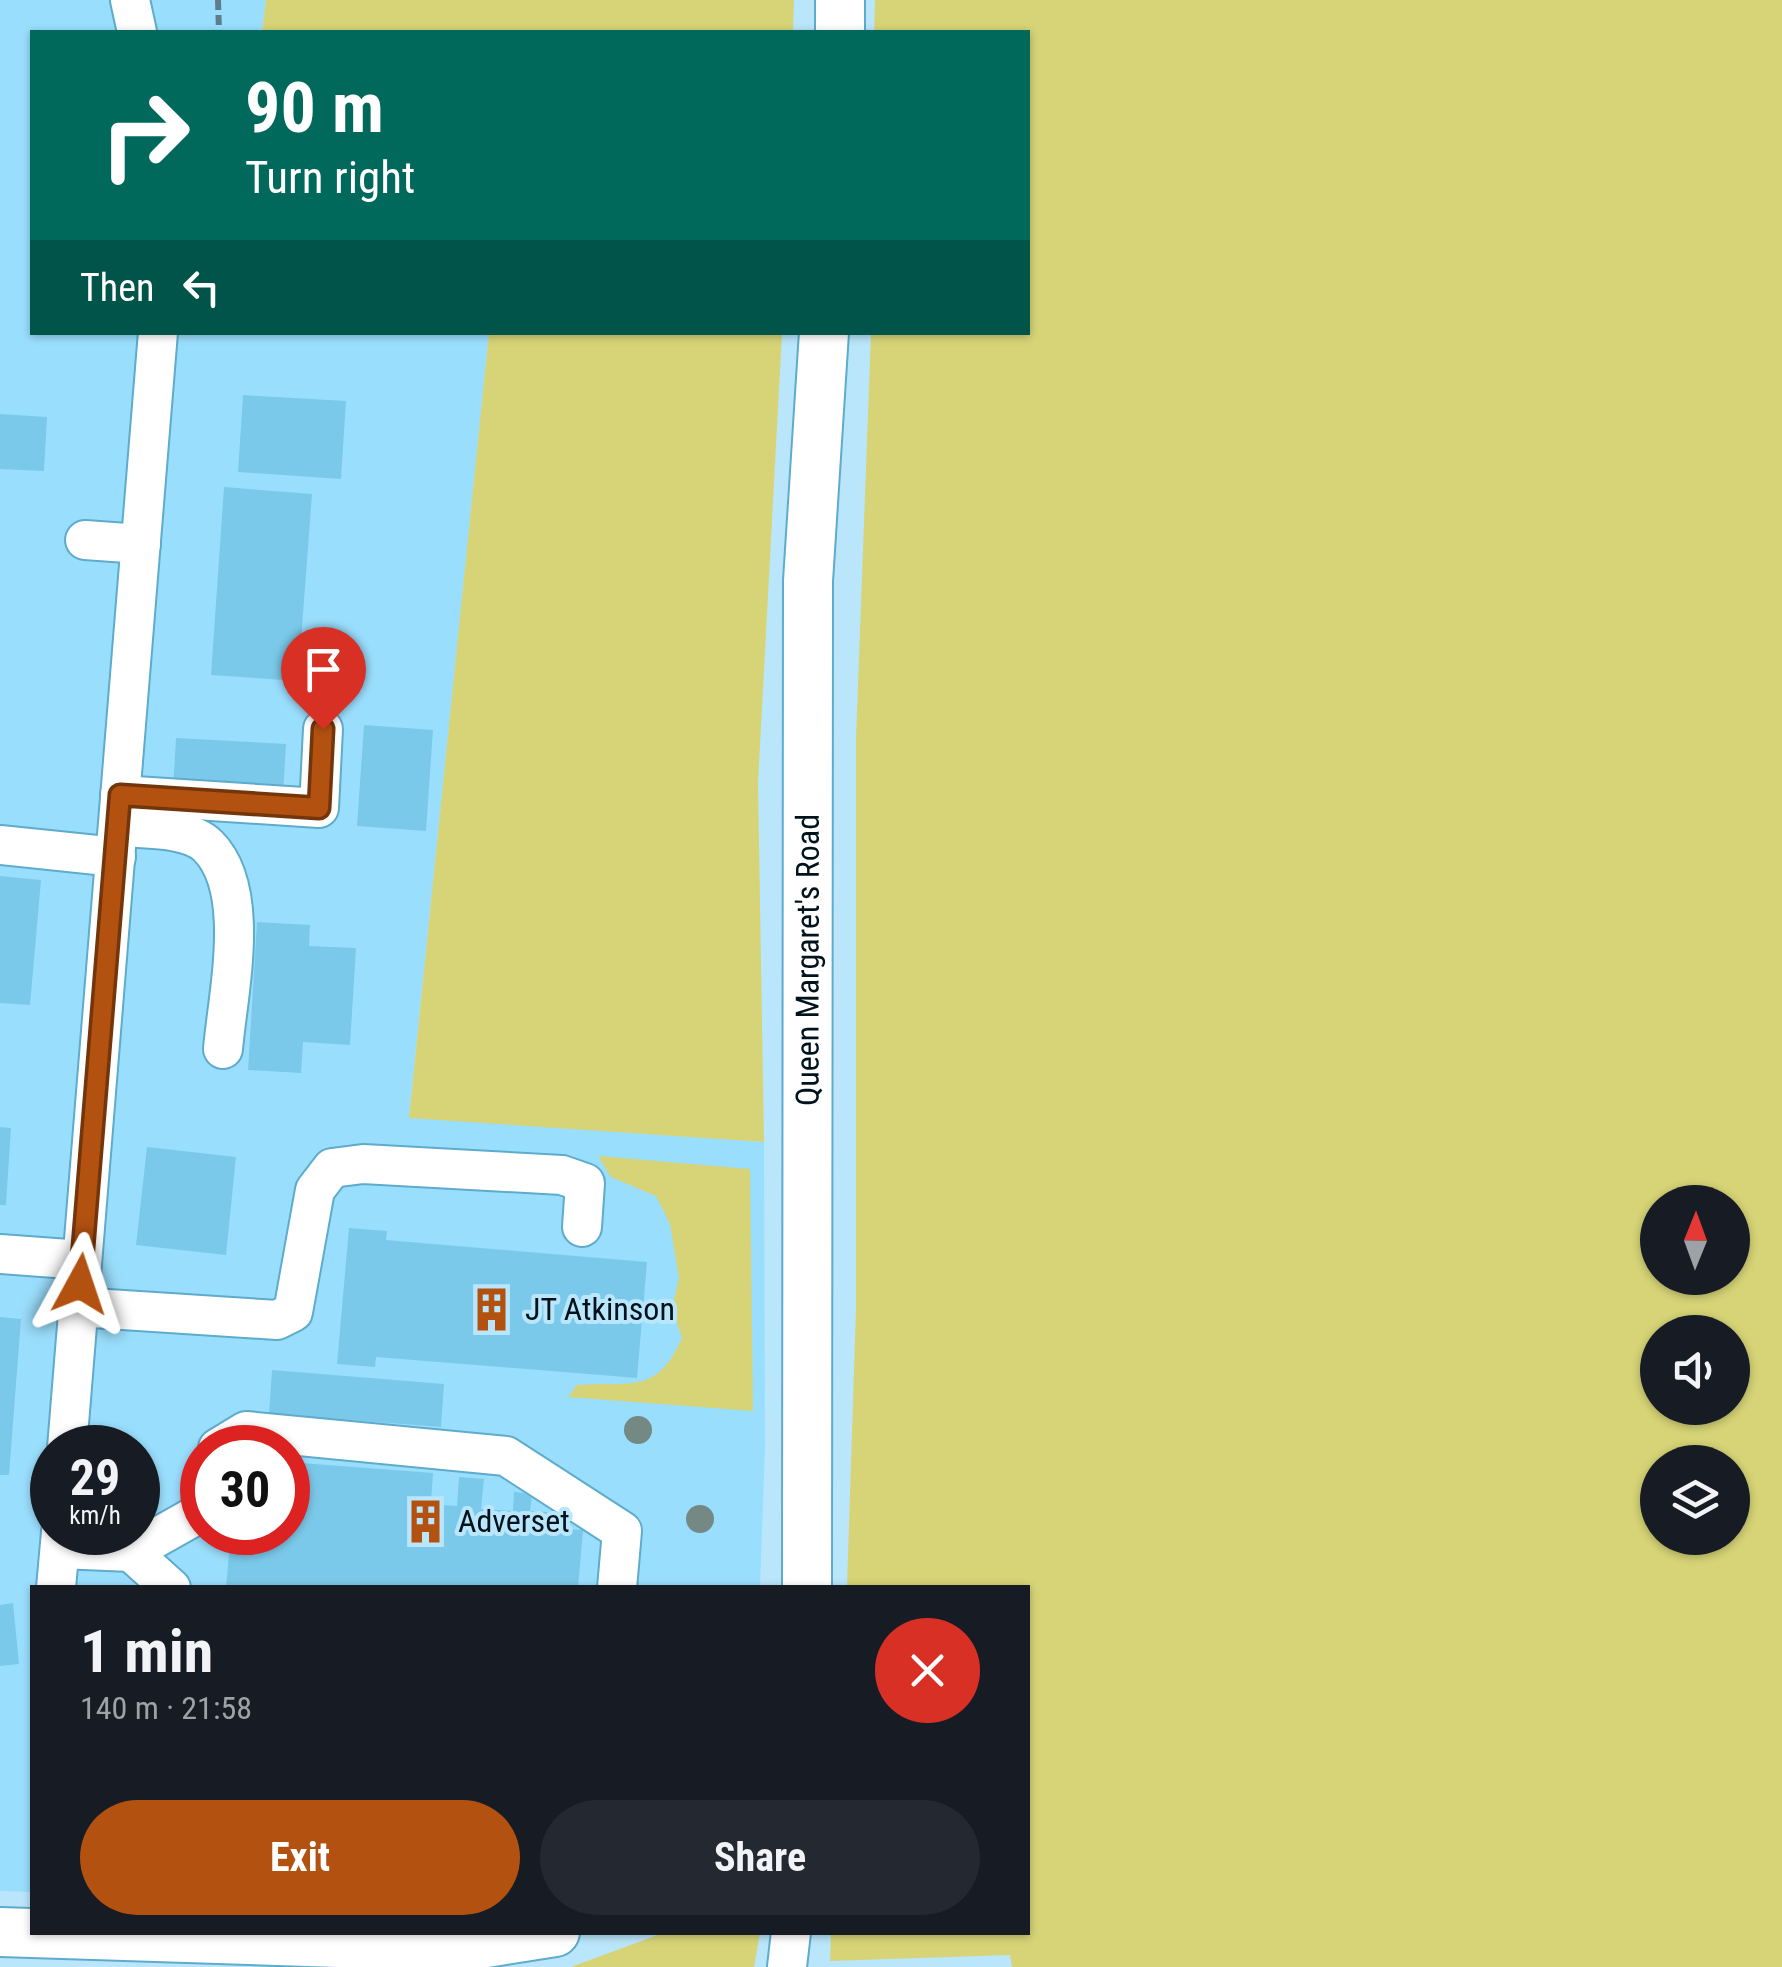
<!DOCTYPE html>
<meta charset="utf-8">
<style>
body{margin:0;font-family:"Roboto Condensed",sans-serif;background:#242831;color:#f1f3f6;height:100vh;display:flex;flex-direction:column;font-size:38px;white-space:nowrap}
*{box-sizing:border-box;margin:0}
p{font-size:32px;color:#9ea1a6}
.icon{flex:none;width:55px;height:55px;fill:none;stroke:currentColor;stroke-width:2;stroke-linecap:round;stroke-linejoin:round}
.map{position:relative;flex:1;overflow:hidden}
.details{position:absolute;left:30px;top:1585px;width:1000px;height:350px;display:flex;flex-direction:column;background:#171b24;border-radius:0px;box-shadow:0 2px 8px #0004}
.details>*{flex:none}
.hud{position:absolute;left:30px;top:30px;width:1000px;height:305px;border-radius:0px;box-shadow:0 2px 8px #0004;background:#00695c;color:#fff;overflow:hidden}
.needle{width:65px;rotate:1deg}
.buttons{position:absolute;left:1640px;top:1185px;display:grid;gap:20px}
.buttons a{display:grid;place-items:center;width:110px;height:110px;border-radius:50%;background:#171b24;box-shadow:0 2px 8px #0004;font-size:50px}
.speed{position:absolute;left:30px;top:1425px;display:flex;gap:20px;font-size:50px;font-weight:700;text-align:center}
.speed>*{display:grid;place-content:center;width:130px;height:130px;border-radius:50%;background:#171b24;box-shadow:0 2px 8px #0004;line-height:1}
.speed small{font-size:25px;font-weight:400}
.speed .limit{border:15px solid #d22;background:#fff;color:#111}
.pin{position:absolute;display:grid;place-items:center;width:85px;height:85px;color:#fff;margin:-102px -42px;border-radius:50% 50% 50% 0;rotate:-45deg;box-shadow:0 0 10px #0007}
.pin .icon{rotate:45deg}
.me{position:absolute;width:110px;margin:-55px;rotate:5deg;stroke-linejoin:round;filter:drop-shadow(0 0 8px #0008)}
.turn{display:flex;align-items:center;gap:35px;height:210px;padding:0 50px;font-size:45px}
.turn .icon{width:130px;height:130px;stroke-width:2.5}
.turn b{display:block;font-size:70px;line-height:85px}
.then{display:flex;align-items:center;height:95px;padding:0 50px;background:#0003;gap:20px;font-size:38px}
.round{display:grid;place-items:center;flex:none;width:105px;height:105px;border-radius:52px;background:#242831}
.summary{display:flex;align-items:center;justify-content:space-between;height:170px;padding:0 50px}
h1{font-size:60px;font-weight:700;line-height:75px}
.action{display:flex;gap:20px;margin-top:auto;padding:20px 50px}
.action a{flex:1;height:115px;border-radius:60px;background:#b25110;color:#fff;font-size:40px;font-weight:700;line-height:115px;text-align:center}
.action a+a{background:#242831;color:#f1f3f6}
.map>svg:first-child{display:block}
</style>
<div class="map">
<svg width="1782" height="1967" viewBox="0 0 1782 1967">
<rect width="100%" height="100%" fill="#bae6fb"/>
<path fill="#9adefd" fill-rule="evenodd" d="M0,0H266L262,32H32V332L489,333L409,1117L764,1142L765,1446L760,1587L32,1588V1892L0,1891ZM52,1448H138V1532H52ZM202,1448H288V1532H202Z"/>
<g fill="#d6d476" fill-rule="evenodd">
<polygon points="266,0 794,0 793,32 262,32"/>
<path d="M875,0H1782V1967H1012L1010,1955L830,1961L831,1933L1028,1932V1588L847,1587L856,1309V739L871,333L1028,332V32H874ZM1732,1202V1278H1658V1202ZM1732,1332V1408H1658V1332ZM1732,1462V1538H1658V1462Z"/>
<polygon points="489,332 782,333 758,783 764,1142 409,1118"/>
<path d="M598,1156L750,1169L753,1411L568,1397L577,1385C634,1381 656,1395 682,1338L672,1308L679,1278L670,1224L656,1196L611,1177Z"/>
<polygon points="663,1933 760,1933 754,1967 571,1967"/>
</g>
<g fill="#7bc9ea">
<polygon points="243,395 346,401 341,479 238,472"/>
<polygon points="0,414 47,417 44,471 0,469"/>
<polygon points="224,487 312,494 298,681 211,675"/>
<polygon points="364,725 433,730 426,831 357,826"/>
<polygon points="176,738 286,744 283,795 173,790"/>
<polygon points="0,876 41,880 30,1005 0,1003"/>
<polygon points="257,922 310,925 309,946 356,948 350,1045 303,1042 301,1073 248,1070"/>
<polygon points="0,1127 11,1128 6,1205 0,1205"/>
<polygon points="147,1147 236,1157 226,1255 136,1245"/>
<polygon points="349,1228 387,1231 386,1240 647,1262 637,1378 376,1357 375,1367 337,1364"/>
<polygon points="0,1317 21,1319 9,1475 0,1475"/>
<polygon points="272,1370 444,1384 441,1427 269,1414"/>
<polygon points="288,1462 433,1473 431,1504 457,1506 459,1477 484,1479 481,1509 513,1511 514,1492 532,1494 530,1511 563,1513 562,1529 583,1530 578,1588 226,1588 231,1532 288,1532"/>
<polygon points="13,1603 19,1664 0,1666 0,1605"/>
</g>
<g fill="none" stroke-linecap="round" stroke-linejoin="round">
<defs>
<g id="minor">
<polyline points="130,0 137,32"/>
<polyline points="85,540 141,544"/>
<polyline points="120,795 319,808 323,729"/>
<path d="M119,827C144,829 189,827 208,846C252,890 228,992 223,1049"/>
<polyline points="0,845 116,857"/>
<polyline points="0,1254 82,1260"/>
<polyline points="77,1307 277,1320 293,1312 315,1190 332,1168 363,1164 562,1175 585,1183 582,1227"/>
<polyline points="67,1448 158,332"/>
<polyline points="218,1448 246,1431 506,1456 622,1531 617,1588"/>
<polyline points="60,1549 131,1552 202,1512"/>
<polyline points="131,1552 171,1588"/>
<polyline points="56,1588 61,1532"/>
<polyline points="787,1967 791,1932"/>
</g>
<g id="major">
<polyline points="840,0 840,32"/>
<path id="s1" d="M807,1588L808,581L824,332"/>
<polyline points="0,1932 461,1947 555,1932"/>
</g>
</defs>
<use href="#minor" stroke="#5eabcc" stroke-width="42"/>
<use href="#major" stroke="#5eabcc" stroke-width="52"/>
<polyline stroke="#5d7d8c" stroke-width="6" stroke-dasharray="10 5" stroke-linecap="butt" points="218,0 219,32"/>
<use href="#minor" stroke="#fff" stroke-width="38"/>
<use href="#major" stroke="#fff" stroke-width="48"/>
</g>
<g fill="#748884">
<circle cx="638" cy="1430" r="14"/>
<circle cx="700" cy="1519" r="14"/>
</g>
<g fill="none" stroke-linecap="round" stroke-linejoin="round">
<defs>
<polyline id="route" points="80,1284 120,795 319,808 323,729"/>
</defs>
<use href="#route" stroke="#74350a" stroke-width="25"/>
<use href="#route" stroke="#b25110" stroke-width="18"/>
</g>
<defs>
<symbol id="building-bare" viewBox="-9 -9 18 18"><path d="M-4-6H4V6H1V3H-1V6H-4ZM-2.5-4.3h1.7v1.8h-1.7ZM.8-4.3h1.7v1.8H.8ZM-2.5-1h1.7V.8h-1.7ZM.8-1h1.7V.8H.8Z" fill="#b25110" stroke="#bae6fb" stroke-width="2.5" paint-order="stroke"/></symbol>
</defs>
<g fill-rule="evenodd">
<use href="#building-bare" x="460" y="1278" width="63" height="63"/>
<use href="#building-bare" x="394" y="1490" width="63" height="63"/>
</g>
<g text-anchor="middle" stroke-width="8" stroke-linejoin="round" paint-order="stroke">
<g font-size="32" fill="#00131c" stroke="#bae6fb">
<text dy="11" stroke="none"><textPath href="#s1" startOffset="628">Queen Margaret's Road</textPath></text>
</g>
<g font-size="32" fill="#00131c" stroke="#bae6fb" text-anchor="start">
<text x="525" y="1320">JT Atkinson</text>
<text x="458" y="1532">Adverset</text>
</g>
</g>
</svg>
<div class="buttons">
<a><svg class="needle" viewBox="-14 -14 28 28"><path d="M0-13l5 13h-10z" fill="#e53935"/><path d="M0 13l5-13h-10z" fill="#9ea1a6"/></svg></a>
<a><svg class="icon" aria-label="sound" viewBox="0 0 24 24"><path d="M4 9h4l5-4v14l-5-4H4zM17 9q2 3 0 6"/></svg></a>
<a><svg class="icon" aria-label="layers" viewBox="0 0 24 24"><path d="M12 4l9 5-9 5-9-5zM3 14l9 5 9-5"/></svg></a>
</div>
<div class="speed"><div>29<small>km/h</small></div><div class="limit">30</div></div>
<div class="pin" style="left:323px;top:729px;background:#d93025"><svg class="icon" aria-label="arrive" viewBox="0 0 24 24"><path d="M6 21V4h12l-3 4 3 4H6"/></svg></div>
<svg class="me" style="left:80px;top:1284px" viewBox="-20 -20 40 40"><path d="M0-17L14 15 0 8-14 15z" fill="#b25110" stroke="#fff" stroke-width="4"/></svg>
<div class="hud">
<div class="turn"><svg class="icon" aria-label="right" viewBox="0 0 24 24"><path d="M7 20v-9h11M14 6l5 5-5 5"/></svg><div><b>90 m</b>Turn right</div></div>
<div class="then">Then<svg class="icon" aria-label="left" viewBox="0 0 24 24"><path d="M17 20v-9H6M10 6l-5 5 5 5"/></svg></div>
</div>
<section class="details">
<div class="summary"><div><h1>1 min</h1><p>140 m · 21:58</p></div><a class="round" style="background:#d93025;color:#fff"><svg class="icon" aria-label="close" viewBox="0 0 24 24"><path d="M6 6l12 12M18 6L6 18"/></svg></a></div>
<div class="action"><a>Exit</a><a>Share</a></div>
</section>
</div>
